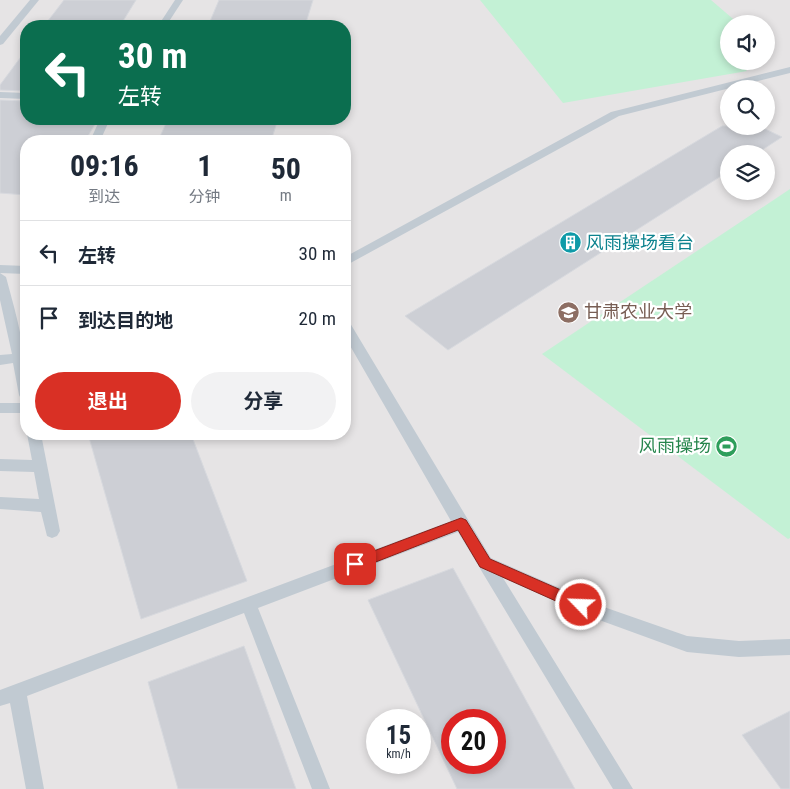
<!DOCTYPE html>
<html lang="zh">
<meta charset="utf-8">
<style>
body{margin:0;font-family:"Roboto Condensed","Noto Sans SC",sans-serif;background:#f2f2f3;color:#1f2937;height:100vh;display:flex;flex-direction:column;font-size:19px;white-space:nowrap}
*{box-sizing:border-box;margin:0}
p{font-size:16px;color:#747a83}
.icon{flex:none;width:28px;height:28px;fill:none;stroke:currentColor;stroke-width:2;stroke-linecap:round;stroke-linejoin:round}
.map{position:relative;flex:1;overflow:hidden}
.side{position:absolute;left:20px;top:135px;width:331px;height:305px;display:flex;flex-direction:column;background:#fff;border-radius:20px;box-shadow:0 2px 8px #0003}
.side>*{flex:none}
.guide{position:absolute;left:20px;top:20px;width:331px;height:105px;border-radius:20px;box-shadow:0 2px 8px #0003;background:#0b6e4f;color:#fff;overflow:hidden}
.buttons{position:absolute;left:720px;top:15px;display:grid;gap:10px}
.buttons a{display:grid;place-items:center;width:55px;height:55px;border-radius:50%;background:#fff;box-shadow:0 2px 8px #0003;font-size:25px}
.speed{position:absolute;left:366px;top:709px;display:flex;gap:10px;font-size:25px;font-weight:700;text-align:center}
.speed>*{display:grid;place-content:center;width:65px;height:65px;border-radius:50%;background:#fff;box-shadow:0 2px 8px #0003;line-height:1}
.speed small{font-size:12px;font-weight:400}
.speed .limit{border:8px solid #d22;background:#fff;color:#111}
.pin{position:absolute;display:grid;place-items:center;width:42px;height:42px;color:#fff;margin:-21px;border-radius:10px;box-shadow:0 2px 8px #0006}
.me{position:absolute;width:55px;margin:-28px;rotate:294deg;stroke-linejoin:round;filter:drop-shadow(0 0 4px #0008)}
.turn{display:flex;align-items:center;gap:18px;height:105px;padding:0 15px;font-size:22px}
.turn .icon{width:65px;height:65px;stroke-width:2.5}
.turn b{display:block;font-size:35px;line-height:42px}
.eta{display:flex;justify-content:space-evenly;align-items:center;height:85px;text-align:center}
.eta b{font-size:30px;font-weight:700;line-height:35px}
.button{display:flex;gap:10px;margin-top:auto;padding:10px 15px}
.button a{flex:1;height:58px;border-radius:30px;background:#d93025;color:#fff;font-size:20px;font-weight:700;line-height:58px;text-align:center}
.button a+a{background:#f2f2f3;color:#1f2937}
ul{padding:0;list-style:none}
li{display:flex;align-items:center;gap:15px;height:65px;padding:0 15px;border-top:1px solid #e0e1e3}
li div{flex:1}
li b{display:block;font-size:19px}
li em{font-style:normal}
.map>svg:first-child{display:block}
</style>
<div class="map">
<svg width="790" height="789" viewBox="0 0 790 789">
<rect width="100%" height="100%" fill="#f5f3f3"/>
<path fill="#e6e4e5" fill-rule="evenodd" d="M0,0H790V789H0ZM729,24H766V61H729ZM26,26H345V119H26ZM729,89H766V126H729ZM26,141H345V434H26ZM729,154H766V191H729ZM378,720H420V762H378ZM452,720H495V762H452Z"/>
<g fill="#c3f1d5">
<polygon points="480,0 711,0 739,24 729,24 729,47 722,48 729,55 729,61 736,61 747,71 563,103"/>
<polygon points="790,189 790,538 788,539 542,354"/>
</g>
<g fill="#cdcfd5" stroke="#d7d9de" fill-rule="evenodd">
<polygon points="64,0 136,0 120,26 44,26"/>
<polygon points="219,0 313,0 305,26 208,26"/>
<polygon points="26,50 26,91 0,90 0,85"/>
<polygon points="0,100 26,101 26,119 98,119 85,141 26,141 26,195 0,193"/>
<polygon points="168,119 278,119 271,141 158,141"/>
<polygon points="722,126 759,126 782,137 756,154 729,154 729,171 448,350 405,316"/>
<polygon points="88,434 191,434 247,581 141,619"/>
<path d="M453,568L575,789H457L368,600ZM452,720H495V762H452Z"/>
<polygon points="244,646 296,789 178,789 148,682"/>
<polygon points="790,711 790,789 781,789 742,735"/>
</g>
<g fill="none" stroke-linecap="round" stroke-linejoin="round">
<g fill="#c1cad2" fill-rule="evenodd">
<polygon points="30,0 39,0 3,44 0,45 0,36"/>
<polygon points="175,0 183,0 166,26 158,26"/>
<polygon points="790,67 790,73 619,116 345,266 345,257 611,112"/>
<polygon points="0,92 26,93 26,99 0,98"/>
<polygon points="100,119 110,119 100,141 90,141"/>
<path d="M0,265L26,266V274L0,273L6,277C17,318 29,358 26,400L21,399L19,395L13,363L0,365V355L12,354L0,300Z"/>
<polygon points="345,322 350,323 491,558 601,606 687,636 739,641 790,639 790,655 739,657 687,652 591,617 503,578 633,789 613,789 458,532 258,608 330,789 312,789 244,613 27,696 44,789 26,789 10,703 0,706 0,690 451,521 345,337"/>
<rect x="0" y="403" width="26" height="10"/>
<polygon points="27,434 41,434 60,531 57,536 52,538 47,536 41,512 0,509 0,497 39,499 34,472 0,471 0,459 32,460"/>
</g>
</g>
<polygon fill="#d93025" stroke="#8d1f18" points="461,518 466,520 490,559 586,601 588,605 586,610 581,611 576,610 480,567 458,530 355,570 350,568 348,564 350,560"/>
<defs>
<symbol id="building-disc" viewBox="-11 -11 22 22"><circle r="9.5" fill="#0f9aa8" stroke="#fff"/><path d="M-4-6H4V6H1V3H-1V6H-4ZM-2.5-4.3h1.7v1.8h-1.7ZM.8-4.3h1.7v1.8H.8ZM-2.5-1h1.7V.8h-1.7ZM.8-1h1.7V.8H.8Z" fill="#fff"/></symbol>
<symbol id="university-disc" viewBox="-11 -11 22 22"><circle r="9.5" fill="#8d6e63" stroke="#fff"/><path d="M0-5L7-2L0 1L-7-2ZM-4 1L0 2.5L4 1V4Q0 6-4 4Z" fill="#fff"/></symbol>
<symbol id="stadium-disc" viewBox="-11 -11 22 22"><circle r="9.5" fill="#2e9e5b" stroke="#fff"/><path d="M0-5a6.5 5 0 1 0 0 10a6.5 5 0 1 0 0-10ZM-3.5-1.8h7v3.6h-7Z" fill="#fff"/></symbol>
</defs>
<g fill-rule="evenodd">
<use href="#building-disc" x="558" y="230" width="25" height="25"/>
<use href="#university-disc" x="556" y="300" width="25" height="25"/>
<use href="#stadium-disc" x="714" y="434" width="25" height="25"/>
</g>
<g text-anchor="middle" stroke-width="4.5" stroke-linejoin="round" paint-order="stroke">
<g font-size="18" fill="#0d838f" stroke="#fff" text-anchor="start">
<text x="586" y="249">风雨操场看台</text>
</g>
<g font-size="18" fill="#785e54" stroke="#fff" text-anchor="start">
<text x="584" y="318">甘肃农业大学</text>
</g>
<g font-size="18" fill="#27864d" stroke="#fff" text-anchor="end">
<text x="711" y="452">风雨操场</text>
</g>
</g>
</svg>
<div class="buttons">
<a><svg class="icon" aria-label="sound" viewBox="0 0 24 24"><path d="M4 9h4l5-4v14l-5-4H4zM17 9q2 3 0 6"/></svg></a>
<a><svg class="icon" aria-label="search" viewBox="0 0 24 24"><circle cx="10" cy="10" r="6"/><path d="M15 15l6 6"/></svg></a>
<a><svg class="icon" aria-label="layers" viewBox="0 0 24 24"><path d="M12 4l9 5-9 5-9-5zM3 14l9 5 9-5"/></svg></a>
</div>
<div class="speed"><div>15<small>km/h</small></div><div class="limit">20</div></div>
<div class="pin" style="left:355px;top:564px;background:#d93025"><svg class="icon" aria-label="arrive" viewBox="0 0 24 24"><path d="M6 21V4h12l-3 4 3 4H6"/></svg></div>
<svg class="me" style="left:581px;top:605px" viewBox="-20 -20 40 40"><circle r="17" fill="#d93025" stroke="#fff" stroke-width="3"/><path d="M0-11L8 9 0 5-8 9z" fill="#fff"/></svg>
<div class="guide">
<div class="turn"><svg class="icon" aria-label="left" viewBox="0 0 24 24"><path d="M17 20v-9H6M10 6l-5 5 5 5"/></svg><div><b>30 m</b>左转</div></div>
</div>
<section class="side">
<div class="eta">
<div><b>09:16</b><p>到达</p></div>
<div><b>1</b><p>分钟</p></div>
<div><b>50</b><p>m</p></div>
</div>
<ul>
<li><svg class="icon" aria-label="left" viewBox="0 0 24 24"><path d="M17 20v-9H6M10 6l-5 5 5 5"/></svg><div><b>左转</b></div><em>30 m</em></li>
<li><svg class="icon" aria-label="arrive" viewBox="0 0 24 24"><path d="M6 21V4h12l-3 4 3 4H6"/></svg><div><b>到达目的地</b></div><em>20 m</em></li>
</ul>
<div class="button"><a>退出</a><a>分享</a></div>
</section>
</div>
